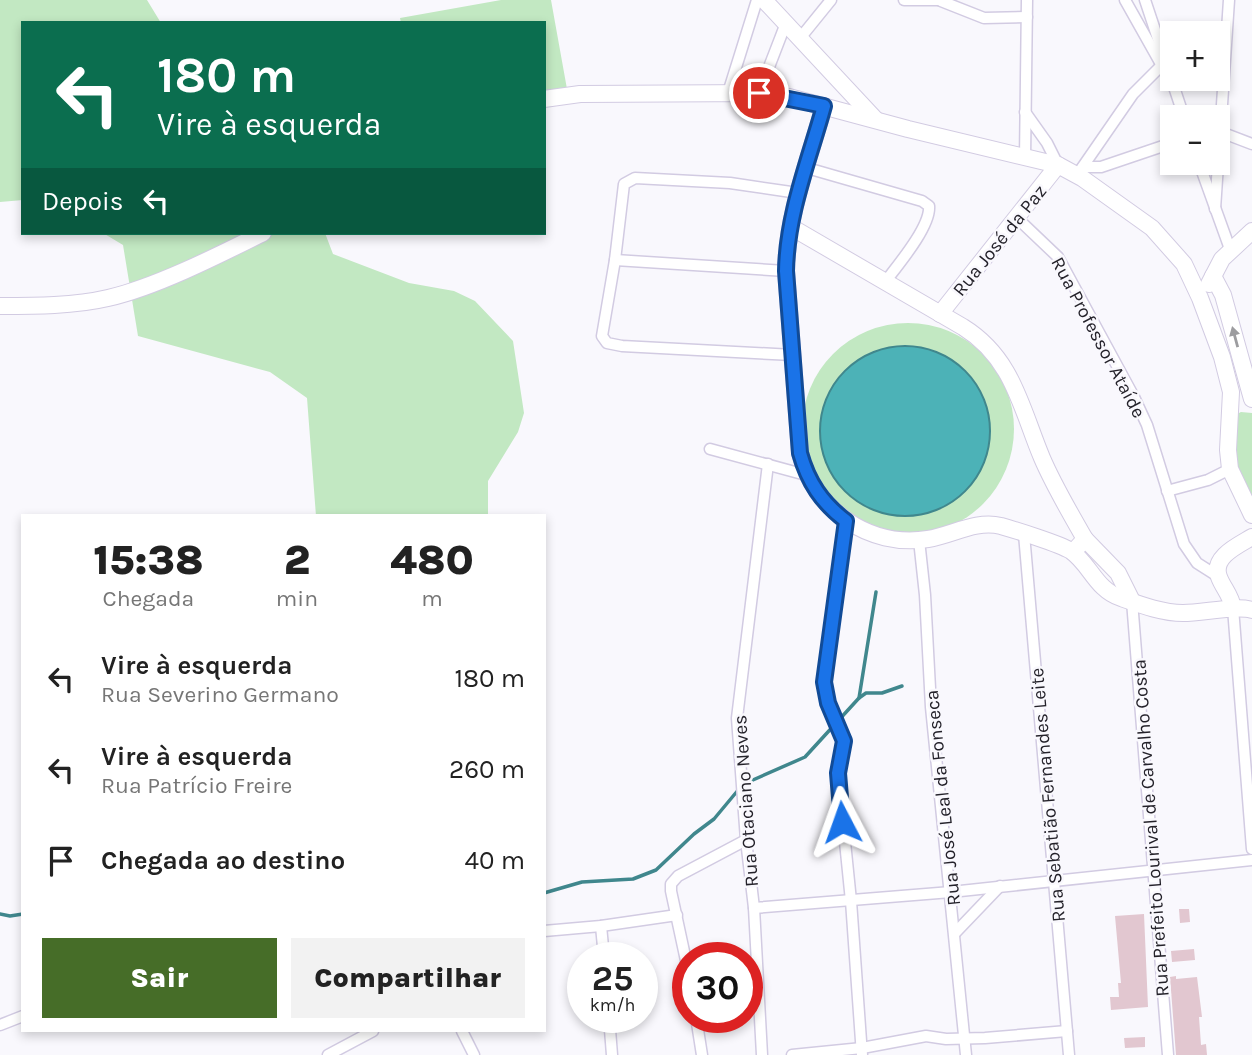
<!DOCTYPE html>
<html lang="pt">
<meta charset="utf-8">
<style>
body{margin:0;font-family:Karla,sans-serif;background:#f2f2f2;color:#222;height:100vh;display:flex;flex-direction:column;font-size:26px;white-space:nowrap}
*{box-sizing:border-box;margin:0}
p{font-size:23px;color:#767676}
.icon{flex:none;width:38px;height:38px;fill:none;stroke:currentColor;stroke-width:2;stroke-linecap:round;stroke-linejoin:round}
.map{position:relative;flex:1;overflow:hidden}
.panel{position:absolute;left:21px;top:514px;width:525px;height:518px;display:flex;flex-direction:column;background:#fff;border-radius:0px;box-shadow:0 4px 10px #0003}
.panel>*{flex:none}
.top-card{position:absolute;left:21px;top:21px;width:525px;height:214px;border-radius:0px;box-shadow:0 4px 10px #0003;background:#0b6e4f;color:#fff;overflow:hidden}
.fabs{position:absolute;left:1160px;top:21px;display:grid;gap:14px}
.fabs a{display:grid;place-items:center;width:70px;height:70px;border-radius:0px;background:#fff;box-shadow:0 4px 10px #0003;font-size:35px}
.speed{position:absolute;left:567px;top:942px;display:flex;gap:14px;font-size:35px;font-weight:700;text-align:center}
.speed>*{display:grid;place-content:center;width:91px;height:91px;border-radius:50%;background:#fff;box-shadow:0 4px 10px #0003;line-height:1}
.speed small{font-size:18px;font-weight:400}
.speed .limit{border:10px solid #d22;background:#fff;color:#111}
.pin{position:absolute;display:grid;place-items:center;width:60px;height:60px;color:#fff;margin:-30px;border:4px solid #fff;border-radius:50%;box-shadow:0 2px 7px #0007}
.me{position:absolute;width:77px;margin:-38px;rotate:356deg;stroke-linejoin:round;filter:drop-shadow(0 0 5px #0008)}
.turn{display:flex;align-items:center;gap:24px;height:147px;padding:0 21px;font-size:32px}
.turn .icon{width:91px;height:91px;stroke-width:2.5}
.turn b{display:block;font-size:49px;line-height:60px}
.then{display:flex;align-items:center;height:66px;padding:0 21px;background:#0003;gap:14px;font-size:26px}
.eta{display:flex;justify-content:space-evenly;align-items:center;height:119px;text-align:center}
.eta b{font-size:42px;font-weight:800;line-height:49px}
.button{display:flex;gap:14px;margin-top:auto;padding:14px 21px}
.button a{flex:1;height:80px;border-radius:0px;background:#466d28;color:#fff;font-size:28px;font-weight:800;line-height:80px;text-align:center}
.button a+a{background:#f2f2f2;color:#222}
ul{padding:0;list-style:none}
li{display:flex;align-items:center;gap:21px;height:91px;padding:0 21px}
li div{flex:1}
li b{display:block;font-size:26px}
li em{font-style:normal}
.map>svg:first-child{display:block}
</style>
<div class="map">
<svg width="1252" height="1055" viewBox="0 0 1252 1055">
<rect width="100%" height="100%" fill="#f9f8fd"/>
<g fill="#c2e8c2">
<polygon points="0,0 147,0 161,23 23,23 23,200 0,202"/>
<polygon points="501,0 551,0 567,89 544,93 544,23 401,23 400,18"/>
<polygon points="103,233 325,233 333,254 409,283 454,291 475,301 513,341 524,413 518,432 488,481 488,516 316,516 307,398 270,372 138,336 123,245"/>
<circle cx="908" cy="429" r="106"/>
<polygon points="1241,412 1252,413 1252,515 1228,450 1235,415"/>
</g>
<circle fill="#4cb2b7" stroke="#40878d" stroke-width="2" cx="905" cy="431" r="85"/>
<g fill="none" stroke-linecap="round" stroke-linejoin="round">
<g stroke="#40878d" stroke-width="3.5">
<polyline points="859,698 866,693 882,693 902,686"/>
<polyline points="746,783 805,757 859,698 876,592"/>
<polyline points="544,893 582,882 633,879 656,870 694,834 714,819 739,789"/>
<polyline points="0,914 10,916 23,914"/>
</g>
</g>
<g fill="#e2c7d0">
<polygon points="1179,909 1189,909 1190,922 1180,923"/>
<polygon points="1144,914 1148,1007 1111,1010 1110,997 1119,997 1118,983 1121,983 1115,916"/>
<polygon points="1194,949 1195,960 1172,962 1171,951"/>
<polygon points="1176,976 1176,979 1197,977 1202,1017 1199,1017 1201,1045 1206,1044 1207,1055 1176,1055 1170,977"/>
<polygon points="1145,1037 1145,1047 1125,1048 1124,1038"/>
</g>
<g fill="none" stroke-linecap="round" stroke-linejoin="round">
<defs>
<g id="street">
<polyline points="904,0 942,0"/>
<polyline points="1125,0 1161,64"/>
<polyline points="1145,0 1184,117"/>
<polyline points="941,1 984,18 1027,17"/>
<polyline points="801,37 831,0"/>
<polyline points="728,93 757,0"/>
<polyline points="759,93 786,23"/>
<polyline points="1025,112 1047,143 1058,165"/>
<polyline points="1218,131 1252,144"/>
<polyline points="1025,159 1027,0"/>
<polyline points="1199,163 1230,249"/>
<polyline points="1083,167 1101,167 1172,143"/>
<path d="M807,168L922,201L929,206C931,226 898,265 885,282"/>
<polyline points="1077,175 1133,94 1166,61"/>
<polyline points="1215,209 1229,0"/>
<polyline points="1016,217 1058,257 1134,397 1147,425 1184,544 1197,563 1219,577"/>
<polyline points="615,260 786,271"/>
<polyline points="793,355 622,346 607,343 602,336 615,260 624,184 635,178 730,183 798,193"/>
<polyline points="710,449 806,475"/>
<polyline points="1167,491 1208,480 1230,469"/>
<polyline points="847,521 824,682 828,703 844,742 838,773 851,901 862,1055"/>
<polyline points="1024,534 1069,1055"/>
<polyline points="919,540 925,595 931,707 966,1055"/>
<polyline points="1132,601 1168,1055"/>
<polyline points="1233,608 1252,849"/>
<polyline points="754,908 951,892 1252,860"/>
<polyline points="601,926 604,957"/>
<polyline points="544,931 601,926 677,915"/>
<polyline points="955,933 1000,886"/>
<polyline points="688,970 671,891 671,884 678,876 746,840"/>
<polyline points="609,1017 612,1055"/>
<polyline points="696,1017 702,1055"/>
<polyline points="0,1025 23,1016"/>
<polyline points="462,1031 474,1055"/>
<polyline points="328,1055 373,1031"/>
<polyline points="762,1055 754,908 746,840 737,718 768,464"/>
<polyline points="792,1055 862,1048 926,1036 946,1039 985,1038 1067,1031"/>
</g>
<g id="secondary">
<polyline points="764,0 875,119"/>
<polyline points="544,99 580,94 759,93 789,97 908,129 1058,165 1082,178 1152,228 1184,264 1200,298 1222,357 1231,392 1228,450 1230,469 1252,515"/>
<path d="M824,106C809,160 787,214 786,271L800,453C814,510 869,548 928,539C953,535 975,520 1001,526C1015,530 1060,544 1071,551C1090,564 1096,590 1121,598C1141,605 1163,613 1183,613C1203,613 1237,605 1252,610"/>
<path d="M791,227L963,327C1013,358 1021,408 1042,458C1054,486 1070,513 1085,539L1073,552"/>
<polyline points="1213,276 1223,295 1252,399"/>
<polyline points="1209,284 1222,259 1252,231"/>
<path d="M0,306C35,306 74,306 108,298C156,287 219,255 263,233"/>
<polyline points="940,314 1058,165"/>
<polyline points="1085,539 1118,573 1132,601"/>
<path d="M1233,608C1231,595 1223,588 1219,577C1211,557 1239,545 1252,537"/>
</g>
</defs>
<use href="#street" stroke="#d2cbe2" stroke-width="13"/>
<use href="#secondary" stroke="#d2cbe2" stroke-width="18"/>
<use href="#street" stroke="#fff" stroke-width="10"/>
<use href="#secondary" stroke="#fff" stroke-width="16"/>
</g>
<defs><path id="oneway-solid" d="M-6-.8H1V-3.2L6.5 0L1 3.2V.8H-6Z" transform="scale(1.75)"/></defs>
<use fill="#9c9c9f" href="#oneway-solid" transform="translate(1235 337) rotate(-105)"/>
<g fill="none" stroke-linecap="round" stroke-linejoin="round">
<defs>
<path id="route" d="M759,93L824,106C809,160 787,214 786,271L800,453C808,482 822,503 846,521L824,682L828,703L844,741L838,773L842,822"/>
</defs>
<use href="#route" stroke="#114b97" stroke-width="18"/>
<use href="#route" stroke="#1a73e8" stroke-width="12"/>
</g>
<g text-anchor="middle" stroke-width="5" stroke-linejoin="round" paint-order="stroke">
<g font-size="19" fill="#24222a" stroke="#f9f8fd">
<text transform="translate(999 240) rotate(-51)" y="7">Rua José da Paz</text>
<text transform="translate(1099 337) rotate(62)" y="7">Rua Professor Ataíde</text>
<text transform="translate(1047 795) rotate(-95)" y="7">Rua Sebatião Fernandes Leite</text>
<text transform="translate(942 798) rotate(-96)" y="7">Rua José Leal da Fonseca</text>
<text transform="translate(745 801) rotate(-94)" y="7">Rua Otaciano Neves</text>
<text transform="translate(1150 828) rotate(-94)" y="7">Rua Prefeito Lourival de Carvalho Costa</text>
</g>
</g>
</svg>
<div class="fabs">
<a>+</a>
<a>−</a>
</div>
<div class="speed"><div>25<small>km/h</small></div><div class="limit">30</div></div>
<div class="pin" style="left:759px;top:93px;background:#d93025"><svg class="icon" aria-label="arrive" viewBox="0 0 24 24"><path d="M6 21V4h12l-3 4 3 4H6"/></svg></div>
<svg class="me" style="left:842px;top:822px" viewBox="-20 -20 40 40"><path d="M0-17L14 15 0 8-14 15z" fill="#1a73e8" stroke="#fff" stroke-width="4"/></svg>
<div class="top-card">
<div class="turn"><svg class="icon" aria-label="left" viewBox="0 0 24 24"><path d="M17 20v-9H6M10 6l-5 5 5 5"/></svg><div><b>180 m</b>Vire à esquerda</div></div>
<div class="then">Depois<svg class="icon" aria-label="left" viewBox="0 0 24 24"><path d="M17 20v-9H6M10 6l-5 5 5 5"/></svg></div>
</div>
<section class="panel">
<div class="eta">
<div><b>15:38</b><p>Chegada</p></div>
<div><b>2</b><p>min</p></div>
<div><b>480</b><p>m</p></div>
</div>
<ul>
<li><svg class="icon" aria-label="left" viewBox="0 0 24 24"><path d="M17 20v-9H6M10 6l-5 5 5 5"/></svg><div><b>Vire à esquerda</b><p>Rua Severino Germano</p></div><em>180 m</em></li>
<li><svg class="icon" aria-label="left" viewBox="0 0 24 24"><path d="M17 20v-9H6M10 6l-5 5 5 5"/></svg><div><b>Vire à esquerda</b><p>Rua Patrício Freire</p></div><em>260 m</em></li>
<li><svg class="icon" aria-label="arrive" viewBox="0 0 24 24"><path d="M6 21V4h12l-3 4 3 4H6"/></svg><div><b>Chegada ao destino</b></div><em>40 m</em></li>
</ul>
<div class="button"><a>Sair</a><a>Compartilhar</a></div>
</section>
</div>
